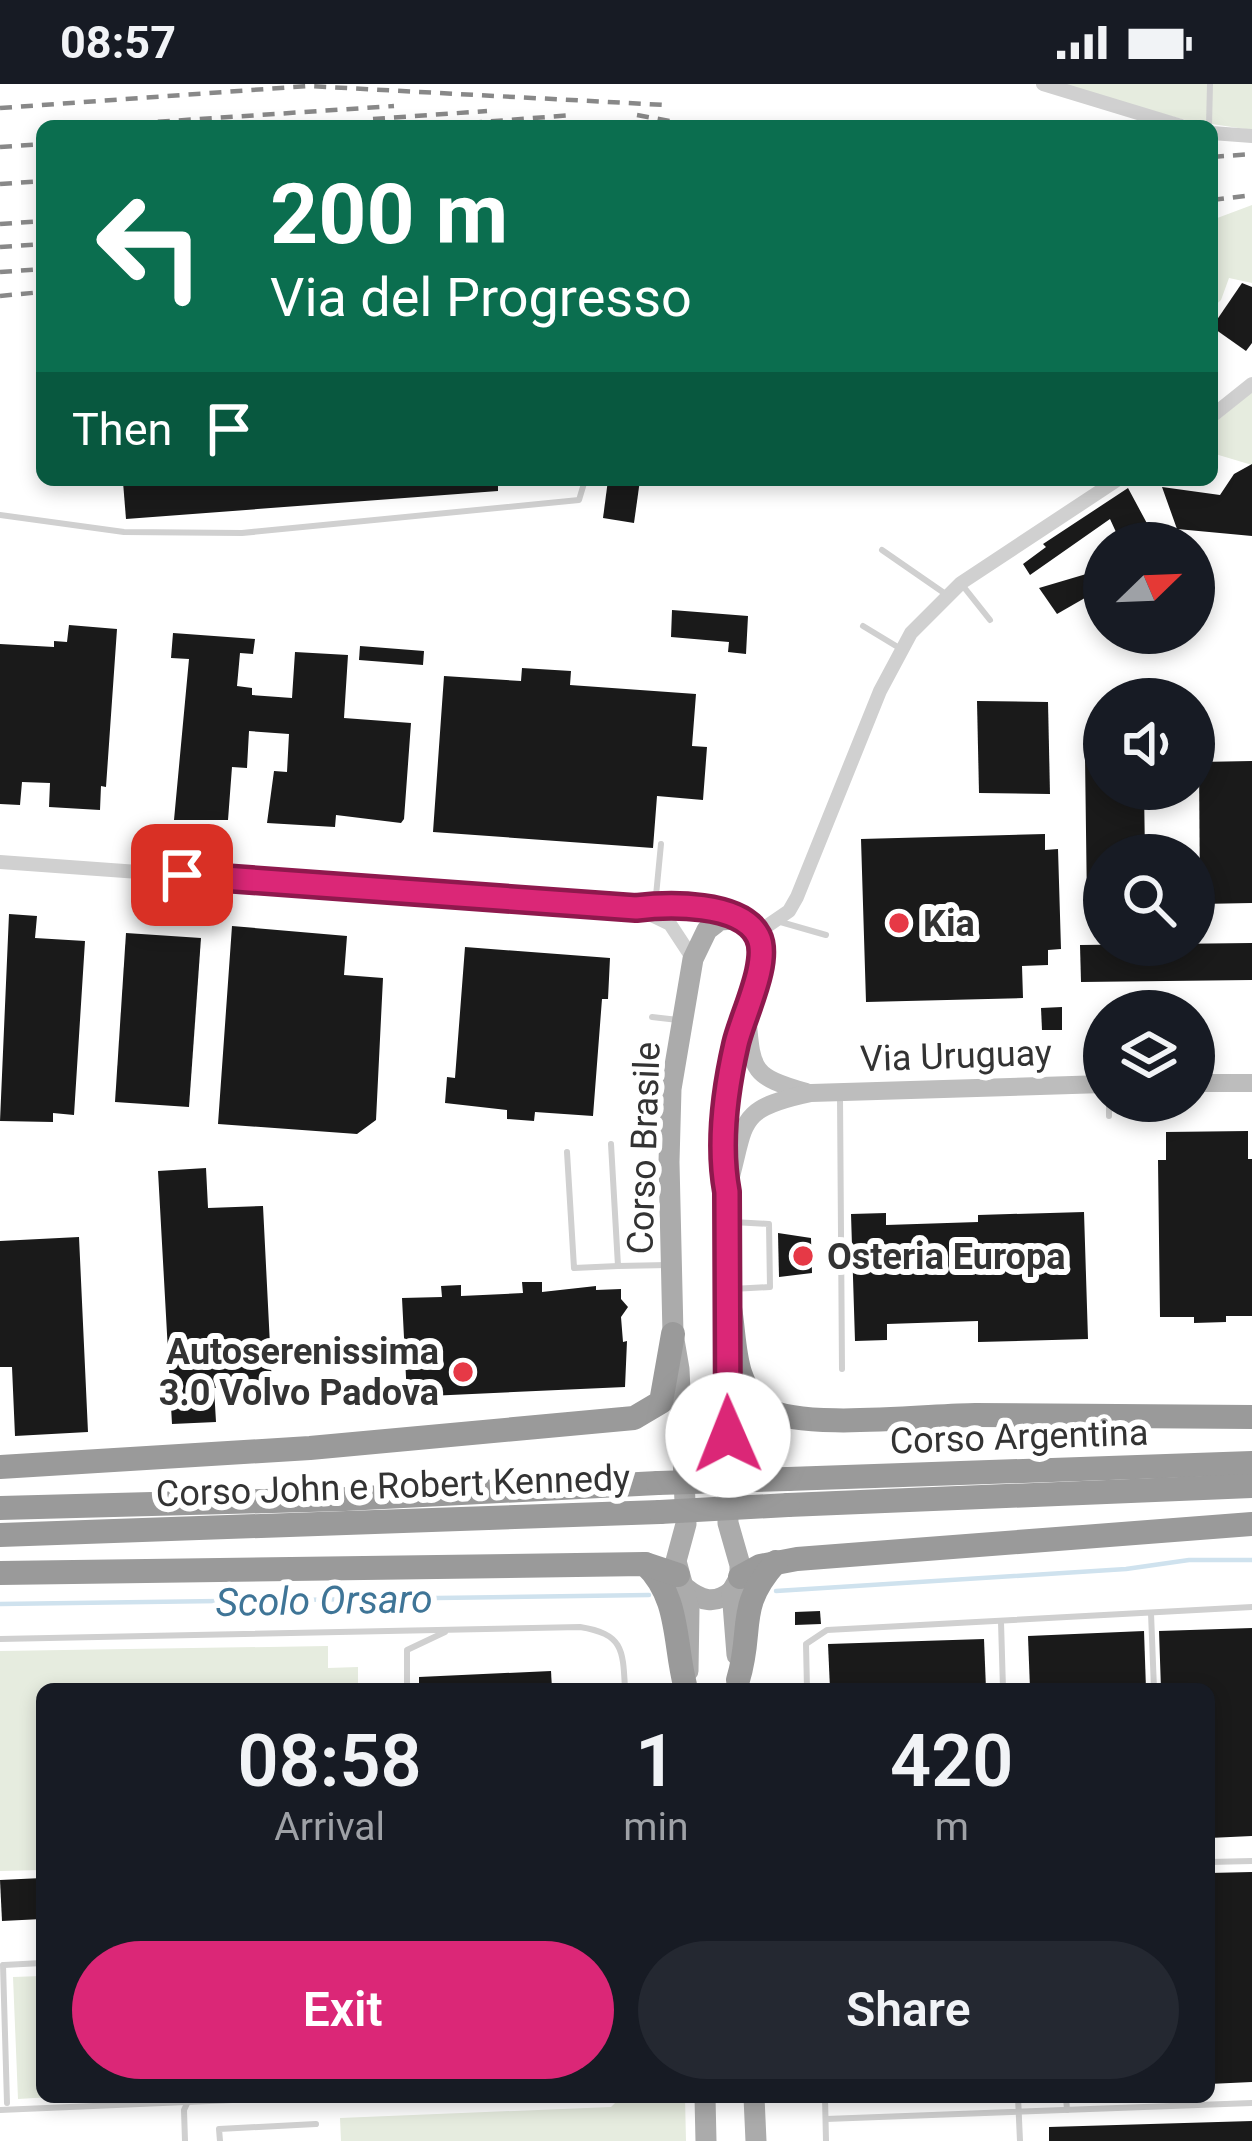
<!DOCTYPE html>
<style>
body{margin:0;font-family:Roboto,sans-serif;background:#242831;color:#f1f3f6;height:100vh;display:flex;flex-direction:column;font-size:45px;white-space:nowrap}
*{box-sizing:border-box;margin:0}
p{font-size:39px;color:#9ea1a6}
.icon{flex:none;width:66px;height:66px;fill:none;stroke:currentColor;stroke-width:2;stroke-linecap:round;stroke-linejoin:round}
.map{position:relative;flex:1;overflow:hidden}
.drawer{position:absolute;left:36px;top:1599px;width:1179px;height:420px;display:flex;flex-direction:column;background:#171b24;border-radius:18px;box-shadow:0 6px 18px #0003}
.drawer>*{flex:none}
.top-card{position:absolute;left:36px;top:36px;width:1182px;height:366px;border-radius:18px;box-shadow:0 6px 18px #0003;background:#0b6e4f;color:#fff;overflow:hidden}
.needle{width:78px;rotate:67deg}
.fabs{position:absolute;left:1083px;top:438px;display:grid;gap:24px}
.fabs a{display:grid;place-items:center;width:132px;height:132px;border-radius:50%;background:#171b24;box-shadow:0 6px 18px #0003;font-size:60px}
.pin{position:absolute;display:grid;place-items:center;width:102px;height:102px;color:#fff;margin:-51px;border-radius:24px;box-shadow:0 6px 18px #0006}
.me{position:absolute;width:132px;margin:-66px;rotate:359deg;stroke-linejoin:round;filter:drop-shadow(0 0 9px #0008)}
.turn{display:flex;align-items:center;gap:42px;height:252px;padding:0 36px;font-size:54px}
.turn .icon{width:156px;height:156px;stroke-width:2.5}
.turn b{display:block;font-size:84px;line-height:102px}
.then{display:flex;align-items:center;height:114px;padding:0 36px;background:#0003;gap:24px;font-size:45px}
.eta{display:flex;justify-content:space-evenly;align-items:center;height:204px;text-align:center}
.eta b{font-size:72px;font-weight:600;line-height:84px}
.action{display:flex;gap:24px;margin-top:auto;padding:24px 36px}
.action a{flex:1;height:138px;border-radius:72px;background:#db2777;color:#fff;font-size:48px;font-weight:600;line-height:138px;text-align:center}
.action a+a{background:#242831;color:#f1f3f6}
.status{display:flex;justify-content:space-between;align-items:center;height:84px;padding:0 60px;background:#171b24;direction:ltr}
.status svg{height:33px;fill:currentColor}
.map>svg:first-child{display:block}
</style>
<div class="status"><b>08:57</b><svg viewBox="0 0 49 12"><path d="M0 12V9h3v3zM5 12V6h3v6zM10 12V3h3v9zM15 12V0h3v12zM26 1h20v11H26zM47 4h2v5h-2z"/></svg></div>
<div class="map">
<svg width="1252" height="2057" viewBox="0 0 1252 2057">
<rect width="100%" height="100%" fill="#fff"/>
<g fill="#e6ecdf">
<polygon points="1056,0 1252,0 1252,46 1185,36"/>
<polygon points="1252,121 1252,199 1229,194 1221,216 1212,224 1212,136"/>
<polygon points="1252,308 1252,381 1212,369 1212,341"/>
<polygon points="328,1562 328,1584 358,1583 358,1605 42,1605 42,1786 0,1787 0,1567"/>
<polygon points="42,1892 42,2013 52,2013 18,2015 13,1893"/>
<polygon points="621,2013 685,2013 686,2057 341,2057 340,2034 611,2023"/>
</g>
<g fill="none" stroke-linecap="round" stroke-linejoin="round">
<g stroke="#cfe2ee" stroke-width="4.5">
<polyline points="776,1507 1126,1485 1189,1476 1252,1476"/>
<polyline points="0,1520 649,1511"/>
</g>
</g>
<g fill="#1a1a1a">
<polygon points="1242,199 1252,203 1252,259 1246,267 1212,243"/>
<polygon points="1252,380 1252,452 1177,445 1162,403 1220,411 1234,390"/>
<polygon points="153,396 498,396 498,407 126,435 123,398"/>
<polygon points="608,396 640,396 634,439 603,434"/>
<polygon points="1128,404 1150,445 1147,446 1153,459 1121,459 1110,435 1030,491 1023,480 1046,463 1043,460"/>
<polygon points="1093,488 1097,507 1057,530 1039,504"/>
<polygon points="672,526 748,532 746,570 728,568 729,558 671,553"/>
<polygon points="69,541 117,545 106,703 101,702 100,726 49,723 50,699 22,698 20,721 0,720 0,560 54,563 54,557 67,558"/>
<polygon points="173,549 255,555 253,570 240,569 237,602 252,604 252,611 292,614 295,568 348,571 344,634 411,639 404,735 401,739 336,731 335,743 267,739 274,687 287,688 289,650 249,647 247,684 232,683 228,736 174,736 189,575 171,574"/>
<polygon points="360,562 424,567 423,581 359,576"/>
<polygon points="522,584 571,587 570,601 696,610 692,662 707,663 703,716 657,712 653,764 433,748 444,592 521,597"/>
<polygon points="977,617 1048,618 1050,710 979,709"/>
<polygon points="1104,671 1104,705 1144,705 1145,771 1104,771 1104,821 1087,822 1085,672"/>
<polygon points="1252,677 1252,819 1200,820 1199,678"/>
<polygon points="1045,750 1045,766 1058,765 1061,865 1048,866 1048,881 1022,882 1023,914 866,918 861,755"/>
<polygon points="9,830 37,832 35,854 85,857 74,1031 53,1029 53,1038 0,1037"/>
<polygon points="232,842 347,852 344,891 383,894 376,1036 357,1050 218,1040"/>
<polygon points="126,849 201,854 189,1023 115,1018"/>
<polygon points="1252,859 1252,896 1081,898 1080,861"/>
<polygon points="465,863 610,874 608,915 602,915 593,1032 535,1028 534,1037 507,1035 507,1026 445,1019 447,993 455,994"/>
<polygon points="1062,923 1062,946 1042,946 1041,924"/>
<polygon points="1248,1047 1248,1075 1252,1075 1252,1232 1226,1232 1226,1238 1194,1239 1194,1233 1160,1233 1158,1076 1166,1076 1166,1048"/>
<polygon points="206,1084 208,1124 263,1122 272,1301 214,1304 216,1338 172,1340 158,1087"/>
<polygon points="1084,1128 1088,1255 978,1258 978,1237 887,1240 887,1256 855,1257 851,1130 886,1129 886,1141 978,1138 978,1131"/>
<polygon points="778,1149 811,1154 812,1189 779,1193"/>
<polygon points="79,1153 88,1348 15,1352 12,1283 0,1283 0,1157"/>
<polygon points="522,1198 542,1198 542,1208 596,1202 596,1206 621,1205 621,1215 628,1223 621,1233 623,1258 627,1257 625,1303 407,1313 402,1214 442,1213 441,1202 461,1201 461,1212 523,1209"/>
<polygon points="820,1527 821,1540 795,1541 795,1528"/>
<polygon points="1252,1544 1252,1752 1209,1754 1209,1605 1161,1605 1159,1547"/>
<polygon points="1144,1547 1146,1605 1030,1605 1028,1552"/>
<polygon points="984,1555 986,1605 830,1605 828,1560"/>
<polygon points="551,1587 552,1605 419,1605 419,1593"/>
<polygon points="1252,1788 1252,1998 1209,2000 1209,1789"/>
<polygon points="42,1794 42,1835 2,1837 0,1796"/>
<polygon points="1252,2037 1252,2057 1049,2057 1049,2043"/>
</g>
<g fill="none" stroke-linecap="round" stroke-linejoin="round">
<g stroke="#d0d0d0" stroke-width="6">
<polyline points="1209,42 1210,0"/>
<polyline points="0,431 124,448 242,449 579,416 585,396"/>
<polyline points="882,466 947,511"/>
<polyline points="963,502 990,536"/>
<polyline points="863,542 901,565"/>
<polyline points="655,822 661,760"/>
<polyline points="777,837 826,851"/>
<polyline points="652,933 678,936"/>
<polyline points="840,1013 842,1285"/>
<polyline points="1109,1017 1109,1032"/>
<polyline points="611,1060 618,1182 668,1181"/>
<polyline points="567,1068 574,1184 618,1182"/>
<polyline points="732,1205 770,1203 769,1140 733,1138"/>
<polyline points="1151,1529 1154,1605"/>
<polyline points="1001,1538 1003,1605"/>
<path d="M0,1555L580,1543C623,1550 623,1565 625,1605"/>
<polyline points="407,1605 407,1566 445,1548"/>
<polyline points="807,1605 806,1560 827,1546 1252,1523"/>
<polyline points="1209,1778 1252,1777"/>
<polyline points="3,1881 7,2019"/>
<polyline points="4,1881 42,1879"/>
<polyline points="825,2013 826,2057"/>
<polyline points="1018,2013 1020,2057"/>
<polyline points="1066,2013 1067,2026"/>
<polyline points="0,2026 301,2013"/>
<polyline points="826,2035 1252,2019"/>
<polyline points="185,2057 184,2026 190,2013"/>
<polyline points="220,2057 219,2045 316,2040"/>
</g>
<g stroke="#d0d0d0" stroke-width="14">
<polyline points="1043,0 1181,42"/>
<polyline points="1212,49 1252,52"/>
<polyline points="1212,332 1252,300"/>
<path d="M0,778L636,824C668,820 706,817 734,835"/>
<polyline points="641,826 670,840 693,875"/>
<polyline points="757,849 789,827 797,813 880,607 911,549 961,499 1117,396"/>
</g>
<g stroke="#bdbdbd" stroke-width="18">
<path d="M747,930C752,986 750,992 806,1008"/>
<polyline points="1194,999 1252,999"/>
<path d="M728,1103C747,1038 734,1025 811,1009L1104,1000"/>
</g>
<g stroke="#ababab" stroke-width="21">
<path d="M685,1504C701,1517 715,1521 732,1507"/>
<polyline points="688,1587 689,1525 676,1477 686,1440 679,1285 673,1250 669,1078 671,1005 693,875 707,846 720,836 734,835 757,849 762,865 747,930 737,954 721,1076 727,1108 730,1224 726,1258 728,1439 740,1481 740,1493 732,1507 737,1571"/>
<polyline points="705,2013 706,2057"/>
<polyline points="754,2013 756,2057"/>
</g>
<g stroke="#9a9a9a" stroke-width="24">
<path d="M730,1224C736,1259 732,1301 765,1324C800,1347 930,1331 975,1331C1068,1331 1160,1333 1252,1333"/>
<polyline points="0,1383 310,1364 634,1334 661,1318 673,1250"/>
<polyline points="788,1395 1252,1379"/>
<polyline points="788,1421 1252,1402"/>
<polyline points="0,1424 345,1415 658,1399"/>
<polyline points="0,1451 660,1428"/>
<path d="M645,1480C680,1513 674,1559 685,1601"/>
<polyline points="0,1489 645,1480 678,1491"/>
<polyline points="740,1493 760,1482 797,1475 1252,1440"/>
<path d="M738,1596C754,1544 735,1524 776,1478"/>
</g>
<g stroke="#888" stroke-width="4.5" stroke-dasharray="12 9" stroke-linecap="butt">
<polyline points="0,24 308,2 665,21"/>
<polyline points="637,31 697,42"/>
<polyline points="373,35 487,27"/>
<polyline points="470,39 572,31"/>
<polyline points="95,42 394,22"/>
<polyline points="0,63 42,60"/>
<polyline points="1212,73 1252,70"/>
<polyline points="0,100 42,97"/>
<polyline points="1212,116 1252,111"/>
<polyline points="0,140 42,137"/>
<polyline points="0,163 42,160"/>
<polyline points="0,188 42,185"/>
<polyline points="0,212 42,208"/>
</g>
<g stroke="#9a9a9a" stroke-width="24">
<polyline points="658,1399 788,1395"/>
<polyline points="660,1428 788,1421"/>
</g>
</g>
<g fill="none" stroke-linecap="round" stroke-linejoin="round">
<defs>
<path id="route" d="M182,791L636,824C668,820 741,818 758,852C771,877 742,933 736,960C725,1008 718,1059 727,1108L728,1351"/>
</defs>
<use href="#route" stroke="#8e194d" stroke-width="30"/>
<use href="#route" stroke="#db2777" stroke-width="21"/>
</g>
<g fill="#e63946" stroke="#fff" stroke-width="4.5">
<circle cx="899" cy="839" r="12"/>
<circle cx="803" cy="1172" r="12"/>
<circle cx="463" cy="1288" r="12"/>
</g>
<g text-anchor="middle" stroke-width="12" stroke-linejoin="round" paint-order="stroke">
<g font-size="36" font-weight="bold" fill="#333" stroke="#fff" text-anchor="start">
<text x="923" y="852">Kia</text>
<text x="827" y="1185">Osteria Europa</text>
<text x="439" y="1280" text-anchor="end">Autoserenissima<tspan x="439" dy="41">3.0 Volvo Padova</tspan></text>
</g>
<g font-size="36" fill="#333" stroke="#fff">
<text transform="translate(956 971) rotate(-2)" y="13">Via Uruguay</text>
<text transform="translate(643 1064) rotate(-88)" y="13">Corso Brasile</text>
<text transform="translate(1019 1352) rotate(-2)" y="13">Corso Argentina</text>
<text transform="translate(393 1401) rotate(-2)" y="13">Corso John e Robert Kennedy</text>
</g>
<g font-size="39" font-style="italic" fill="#3f7597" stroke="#fff">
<text transform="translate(324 1516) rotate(-1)" y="14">Scolo Orsaro</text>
</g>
</g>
</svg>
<div class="fabs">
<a><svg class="needle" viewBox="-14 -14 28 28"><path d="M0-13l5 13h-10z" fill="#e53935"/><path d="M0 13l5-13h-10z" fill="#9ea1a6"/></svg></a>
<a><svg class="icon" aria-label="sound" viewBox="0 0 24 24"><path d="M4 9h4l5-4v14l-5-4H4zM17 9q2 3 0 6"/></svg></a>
<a><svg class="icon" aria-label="search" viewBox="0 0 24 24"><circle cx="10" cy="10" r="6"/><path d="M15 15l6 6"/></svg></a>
<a><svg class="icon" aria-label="layers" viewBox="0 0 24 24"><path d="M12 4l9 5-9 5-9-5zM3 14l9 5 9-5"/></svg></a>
</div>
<div class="pin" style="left:182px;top:791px;background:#d93025"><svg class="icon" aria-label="arrive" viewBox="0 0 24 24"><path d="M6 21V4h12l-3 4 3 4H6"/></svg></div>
<svg class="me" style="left:728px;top:1351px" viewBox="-20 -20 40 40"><circle r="19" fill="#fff"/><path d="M0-13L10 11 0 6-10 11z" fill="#db2777"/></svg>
<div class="top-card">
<div class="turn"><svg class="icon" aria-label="left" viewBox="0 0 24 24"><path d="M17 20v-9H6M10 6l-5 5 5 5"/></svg><div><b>200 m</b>Via del Progresso</div></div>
<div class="then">Then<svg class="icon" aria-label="arrive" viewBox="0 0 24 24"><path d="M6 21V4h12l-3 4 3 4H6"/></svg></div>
</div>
<section class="drawer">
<div class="eta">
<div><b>08:58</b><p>Arrival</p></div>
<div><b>1</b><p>min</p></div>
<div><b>420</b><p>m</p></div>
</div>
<div class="action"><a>Exit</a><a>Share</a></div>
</section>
</div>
